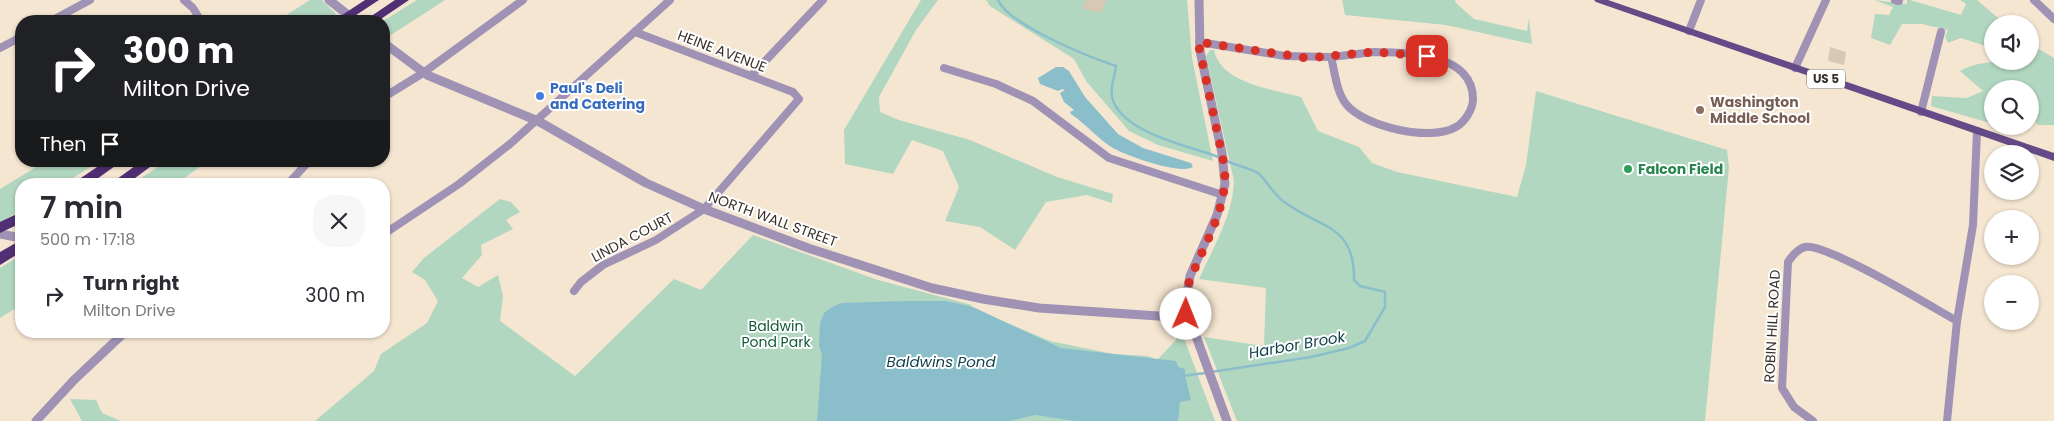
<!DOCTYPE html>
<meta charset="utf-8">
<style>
body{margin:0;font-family:Poppins,sans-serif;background:#f7f7f7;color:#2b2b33;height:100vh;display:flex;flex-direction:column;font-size:19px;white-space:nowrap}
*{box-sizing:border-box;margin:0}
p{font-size:16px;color:#7c7c81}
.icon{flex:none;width:28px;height:28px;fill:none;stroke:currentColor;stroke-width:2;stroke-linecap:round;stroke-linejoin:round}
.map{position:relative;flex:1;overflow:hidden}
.side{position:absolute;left:15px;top:178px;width:375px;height:160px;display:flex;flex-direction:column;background:#fff;border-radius:20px;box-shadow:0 1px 4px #0004}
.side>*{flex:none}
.banner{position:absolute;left:15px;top:15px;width:375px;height:152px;border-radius:20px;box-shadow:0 1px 4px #0004;background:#202124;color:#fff;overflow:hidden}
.controls{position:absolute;left:1984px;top:15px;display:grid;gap:10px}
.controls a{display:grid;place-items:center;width:55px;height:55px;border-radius:50%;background:#fff;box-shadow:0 1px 4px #0004;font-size:25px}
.pin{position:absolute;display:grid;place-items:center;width:42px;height:42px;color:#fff;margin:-21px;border-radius:10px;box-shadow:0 2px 8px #0006}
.me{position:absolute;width:55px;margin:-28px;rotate:1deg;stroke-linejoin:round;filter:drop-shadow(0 0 4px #0008)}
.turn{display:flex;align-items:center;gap:18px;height:105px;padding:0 25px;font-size:22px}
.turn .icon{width:65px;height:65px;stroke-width:2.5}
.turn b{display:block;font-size:35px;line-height:42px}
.then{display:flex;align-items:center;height:48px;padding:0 25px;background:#0003;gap:10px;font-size:19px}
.round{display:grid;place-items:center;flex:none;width:52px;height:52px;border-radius:20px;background:#f7f7f7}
.head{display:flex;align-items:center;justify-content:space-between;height:85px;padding:0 25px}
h1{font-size:30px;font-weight:600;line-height:38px}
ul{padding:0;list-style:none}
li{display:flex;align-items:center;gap:15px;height:65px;padding:0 25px}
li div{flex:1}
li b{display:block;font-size:19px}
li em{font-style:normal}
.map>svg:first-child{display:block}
</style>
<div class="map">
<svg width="2054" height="421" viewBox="0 0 2054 421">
<rect width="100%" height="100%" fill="#f5e6d1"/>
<g fill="#b1d7c0">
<polygon points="310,0 322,0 336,14 324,21 277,21"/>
<polygon points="417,0 445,0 391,35 384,29 383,21"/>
<polygon points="921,0 938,0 916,30 879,97 880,112 899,120 970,140 1057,177 1113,194 1112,203 1087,195 1046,202 1015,250 980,227 945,221 959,187 943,151 912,140 893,174 845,164 844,130"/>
<polygon points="986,0 1187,0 1192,58 1213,161 1158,145 1129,131 1086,81 1074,59 990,6"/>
<polygon points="1342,0 1455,0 1456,3 1474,19 1527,31 1529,18 1532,44 1446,25 1345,15"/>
<polygon points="1874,0 1907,4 1907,0 1910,0 1961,15 1966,4 1960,0 1977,0 2005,24 1992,24 1992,48 1961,38 1948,43 1945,37 1948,30 1922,24 1902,24 1890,45 1871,38 1875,14 1889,15 1893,7"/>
<path d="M2030,44L2054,58V125H2038L2030,116V89H1992L1990,123L1931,106L1932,96L1967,98L1983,91L1960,71C1977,60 2011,61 2030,61Z"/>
<path d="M1210,50H1214C1221,84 1273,89 1301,97L1318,131L1359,147L1372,163L1397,172L1517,197L1526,165L1536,91L1727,150L1729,167L1705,421H1237L1204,337L1264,346L1266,288L1199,279C1213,248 1233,215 1234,181L1206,56Z"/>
<polygon points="46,161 100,161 63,184 21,184 21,210 0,223 0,189"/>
<polygon points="167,161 208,161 176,184 132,184"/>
<polygon points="500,199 511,202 520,212 506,220 513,229 481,245 482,255 462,278 478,287 498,275 503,296 500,321 575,376 674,279 701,290 753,235 878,280 972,305 971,308 1050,341 1113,354 1148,356 1157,360 1176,340 1179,325 1215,421 315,421 374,371 381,354 427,323 438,301 425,280 412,272 424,258"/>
<polygon points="21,255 21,305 0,318 0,268"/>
<polygon points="70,399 96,400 102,413 121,421 82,421"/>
</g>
<g fill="#8bbecb">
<path d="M1056,67H1063L1069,71L1085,97L1118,134L1143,148L1191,163L1193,167C1180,175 1127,156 1113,148C1099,140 1086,124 1071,114L1070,112L1074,110L1064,102L1060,93L1065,90L1062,89L1058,91L1040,84L1038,78Z"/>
<polygon points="906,301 946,301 973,307 1061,348 1176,361 1178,367 1185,369 1185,376 1191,400 1180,402 1178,421 1075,421 1035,415 1009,421 817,421 822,355 819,346 820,323 824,313 832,307 842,303"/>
</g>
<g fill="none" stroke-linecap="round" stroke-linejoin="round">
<g stroke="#8bbecb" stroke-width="2.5">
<path d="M998,0C1009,25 1089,57 1116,66C1115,76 1110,87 1112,97C1120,133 1191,146 1221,158"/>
<path d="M1211,372L1311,357L1349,348L1365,341L1385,307V292L1360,286L1354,280C1355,223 1319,229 1283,201C1274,195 1264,177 1258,173C1249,168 1236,165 1226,161"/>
<polyline points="1181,376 1206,373"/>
</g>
</g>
<g fill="#d6c9b4">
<polygon points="1086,0 1107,0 1101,13 1082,9"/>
<polygon points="1830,47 1846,52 1844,65 1828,61"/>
</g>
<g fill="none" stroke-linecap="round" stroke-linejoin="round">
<g stroke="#9f92b5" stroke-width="8">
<polyline points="184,0 193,8 201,21"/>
<polyline points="1895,0 1899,1"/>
<polyline points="2034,0 2054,19"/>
<polyline points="51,21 90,0"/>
<polyline points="1689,31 1701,0"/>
<polyline points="1199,42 1285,56 1331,57"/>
<polyline points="0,48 21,37"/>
<path d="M1374,52C1407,52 1473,53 1473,99C1473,109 1465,122 1456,127C1431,142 1364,127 1346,104C1336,91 1335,72 1331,57Z"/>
<polyline points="944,68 996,84 1033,101 1109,158 1223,195"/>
<polyline points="1795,68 1826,0"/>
<polyline points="751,76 823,0"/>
<polyline points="384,97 423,73 523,0"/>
<polyline points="1921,112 1941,32"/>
<polyline points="288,184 309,161"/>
<polyline points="384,234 459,184 510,144 670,0"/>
<polyline points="574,291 581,282 603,265 656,240 704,209 799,99 793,92 635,32"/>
<polyline points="1957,321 1973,225 1977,131"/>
<path d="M1813,421L1794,407L1782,388L1788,262C1792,256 1797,249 1805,247C1827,243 1932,307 1957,321L1947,421"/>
</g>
<g stroke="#9f92b5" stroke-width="9">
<polyline points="329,0 356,21"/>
<polyline points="1199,0 1200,51 1222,153 1225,184 1217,215 1190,276 1185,306 1227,421"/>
<polyline points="384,43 427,75 538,121 646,183 704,209 808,248 932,288 983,299 1039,308 1188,318"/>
<polyline points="0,234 21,238"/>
<polyline points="36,421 74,380 126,331"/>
</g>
<polygon fill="#644a87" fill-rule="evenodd" points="1594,0 1608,0 2054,153 2054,161 1596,2"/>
<g fill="#502f75" fill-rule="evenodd">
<polygon points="365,0 379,0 347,21 333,21"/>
<polygon points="395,0 409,0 378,21 364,21"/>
<polygon points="106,161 122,161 90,184 72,184"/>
<polygon points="142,161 158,161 127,184 110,184"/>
<polygon points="21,212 21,223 0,233 0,222"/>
<polygon points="21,240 21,252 0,265 0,252"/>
</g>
</g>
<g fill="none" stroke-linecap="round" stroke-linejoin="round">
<path stroke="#d93025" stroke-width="9" stroke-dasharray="0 16.2" d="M1186,314L1184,300L1187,288C1201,248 1230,209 1224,164L1198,42L1307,58L1374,52L1427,56"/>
</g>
<circle fill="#3f7fe0" stroke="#fff" stroke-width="2" cx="540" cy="96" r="5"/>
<circle fill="#8d6e63" stroke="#fff" stroke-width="2" cx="1700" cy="110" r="5"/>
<circle fill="#2e9e5b" stroke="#fff" stroke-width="2" cx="1628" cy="169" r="5"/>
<g text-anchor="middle" stroke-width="4" stroke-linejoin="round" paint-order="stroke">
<rect fill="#fff" stroke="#736f69" stroke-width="1" x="1807" y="69.5" width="38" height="19" rx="4"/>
<g font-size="12" font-weight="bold" fill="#373129">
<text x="1826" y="83">US 5</text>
</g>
<g font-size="14" fill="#373129" stroke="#fff">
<text transform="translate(722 51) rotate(21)" y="5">HEINE AVENUE</text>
<text transform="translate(773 219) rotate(20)" y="5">NORTH WALL STREET</text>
<text transform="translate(632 237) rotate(-28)" y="5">LINDA COURT</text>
<text transform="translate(1772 326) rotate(-87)" y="5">ROBIN HILL ROAD</text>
</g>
<g font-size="14" font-weight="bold" fill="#366cbe" stroke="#fff" text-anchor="start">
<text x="550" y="93">Paul's Deli<tspan x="550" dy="16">and Catering</tspan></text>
</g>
<g font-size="14" font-weight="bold" fill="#785e54" stroke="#fff" text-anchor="start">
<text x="1710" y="107">Washington<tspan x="1710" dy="16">Middle School</tspan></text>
</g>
<g font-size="14" font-weight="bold" fill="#27864d" stroke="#fff" text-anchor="start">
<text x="1638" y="174">Falcon Field</text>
</g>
<g font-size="14" fill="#135a3a" stroke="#fff">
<text x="776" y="331">Baldwin<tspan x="776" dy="16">Pond Park</tspan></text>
</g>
<g font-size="15" font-style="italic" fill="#0f3e49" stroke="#fff">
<text transform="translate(1297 345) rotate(-10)" y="5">Harbor Brook</text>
<text x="941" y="367">Baldwins Pond</text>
</g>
</g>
</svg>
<div class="controls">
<a><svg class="icon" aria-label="sound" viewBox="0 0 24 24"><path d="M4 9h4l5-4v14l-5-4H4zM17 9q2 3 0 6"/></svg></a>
<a><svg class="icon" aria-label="search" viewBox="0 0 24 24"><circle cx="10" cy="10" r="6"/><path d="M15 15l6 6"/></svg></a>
<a><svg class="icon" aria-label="layers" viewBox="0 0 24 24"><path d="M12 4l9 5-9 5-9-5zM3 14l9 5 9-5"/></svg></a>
<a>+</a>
<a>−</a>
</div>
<div class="pin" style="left:1427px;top:56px;background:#d93025"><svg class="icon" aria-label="arrive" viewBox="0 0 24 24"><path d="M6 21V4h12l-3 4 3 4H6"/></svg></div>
<svg class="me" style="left:1186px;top:314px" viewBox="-20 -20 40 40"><circle r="19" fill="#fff"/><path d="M0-13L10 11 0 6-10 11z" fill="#d93025"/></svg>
<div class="banner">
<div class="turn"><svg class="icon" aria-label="right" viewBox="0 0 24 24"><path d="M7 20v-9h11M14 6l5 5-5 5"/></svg><div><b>300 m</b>Milton Drive</div></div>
<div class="then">Then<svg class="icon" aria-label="arrive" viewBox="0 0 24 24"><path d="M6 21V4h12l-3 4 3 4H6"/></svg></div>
</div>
<section class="side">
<div class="head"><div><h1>7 min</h1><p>500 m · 17:18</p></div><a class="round"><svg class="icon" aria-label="close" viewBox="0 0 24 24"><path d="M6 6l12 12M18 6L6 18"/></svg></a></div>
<ul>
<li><svg class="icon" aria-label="right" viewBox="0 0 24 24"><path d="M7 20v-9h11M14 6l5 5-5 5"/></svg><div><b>Turn right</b><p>Milton Drive</p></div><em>300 m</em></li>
</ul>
</section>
</div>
